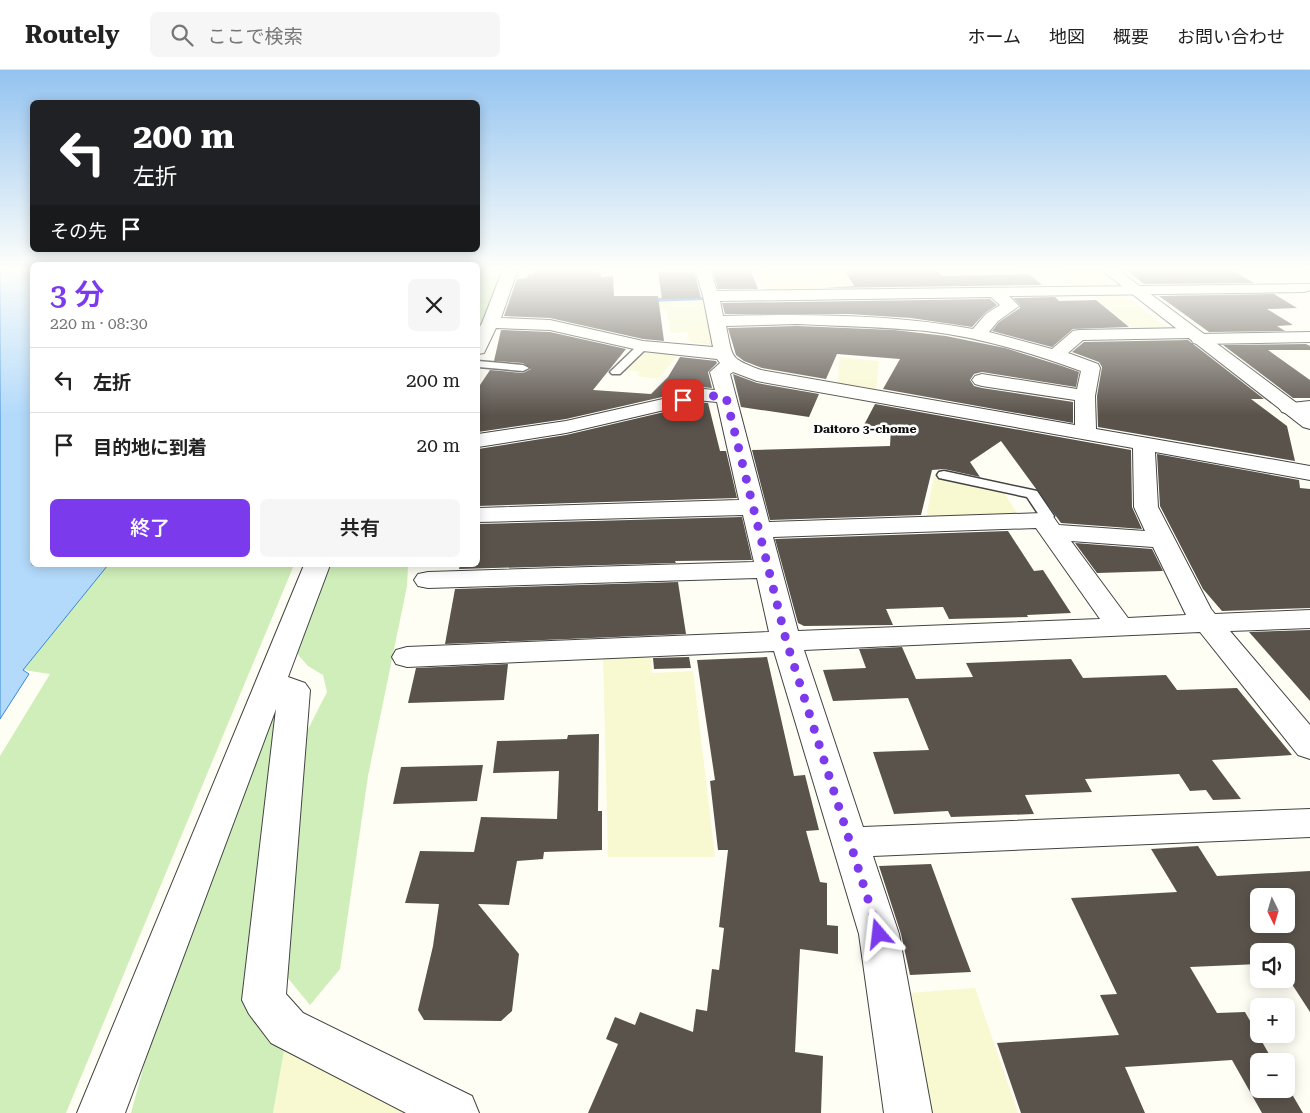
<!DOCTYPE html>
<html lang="ja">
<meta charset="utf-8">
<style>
body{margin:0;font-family:"Roboto Serif","Noto Sans JP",serif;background:#f6f6f6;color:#222;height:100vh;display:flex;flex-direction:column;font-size:19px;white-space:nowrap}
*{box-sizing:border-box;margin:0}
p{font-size:16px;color:#767676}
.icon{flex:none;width:28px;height:28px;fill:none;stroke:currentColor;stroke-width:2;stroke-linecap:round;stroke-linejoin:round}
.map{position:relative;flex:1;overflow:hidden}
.panel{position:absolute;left:30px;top:192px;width:450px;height:305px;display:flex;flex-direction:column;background:#fff;border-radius:8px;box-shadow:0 2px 12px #0003}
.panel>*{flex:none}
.banner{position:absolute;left:30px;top:30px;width:450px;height:152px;border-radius:8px;box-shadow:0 2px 12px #0003;background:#202124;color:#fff;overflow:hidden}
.needle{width:32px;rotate:175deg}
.tools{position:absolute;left:1250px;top:818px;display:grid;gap:10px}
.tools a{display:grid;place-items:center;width:45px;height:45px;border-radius:8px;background:#fff;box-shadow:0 2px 12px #0003;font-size:25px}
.pin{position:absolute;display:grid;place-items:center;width:42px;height:42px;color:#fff;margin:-21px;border-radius:10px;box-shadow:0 2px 8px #0006}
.me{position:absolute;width:55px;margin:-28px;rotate:343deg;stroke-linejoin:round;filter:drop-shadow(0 0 4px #0008)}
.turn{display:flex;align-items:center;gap:18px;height:105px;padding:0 20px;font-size:22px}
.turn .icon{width:65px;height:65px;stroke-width:2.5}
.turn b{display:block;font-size:35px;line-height:42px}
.then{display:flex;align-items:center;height:48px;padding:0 20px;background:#0003;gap:10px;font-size:19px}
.round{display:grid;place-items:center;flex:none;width:52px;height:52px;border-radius:8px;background:#f6f6f6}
.summary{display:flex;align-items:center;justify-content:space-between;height:85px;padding:0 20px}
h1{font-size:30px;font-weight:600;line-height:38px;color:#7c3aed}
.primary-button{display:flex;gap:10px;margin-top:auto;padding:10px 20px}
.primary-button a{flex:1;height:58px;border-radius:8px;background:#7c3aed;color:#fff;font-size:20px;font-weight:600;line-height:58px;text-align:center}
.primary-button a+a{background:#f6f6f6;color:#222}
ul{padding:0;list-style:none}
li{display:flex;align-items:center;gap:15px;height:65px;padding:0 20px;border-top:1px solid #e0e0e0}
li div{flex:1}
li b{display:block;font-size:19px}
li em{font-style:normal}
header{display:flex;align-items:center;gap:30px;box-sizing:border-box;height:70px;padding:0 25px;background:#fff;border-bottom:1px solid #e0e0e0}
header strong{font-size:24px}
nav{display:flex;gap:28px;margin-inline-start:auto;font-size:18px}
.search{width:350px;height:45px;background:#f6f6f6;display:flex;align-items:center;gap:12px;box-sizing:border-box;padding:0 18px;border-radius:8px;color:#767676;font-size:19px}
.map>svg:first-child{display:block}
</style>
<header>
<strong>Routely</strong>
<div class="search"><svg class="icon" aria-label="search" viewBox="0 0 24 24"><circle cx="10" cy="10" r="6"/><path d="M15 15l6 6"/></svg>ここで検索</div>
<nav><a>ホーム</a><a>地図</a><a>概要</a><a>お問い合わせ</a></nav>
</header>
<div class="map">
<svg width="1310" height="1043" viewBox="0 0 1310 1043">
<rect width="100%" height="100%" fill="#fffef4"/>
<g fill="#f8f8d1">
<polygon points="753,199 842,199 852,215 820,216 823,221 775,222 774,220 762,220"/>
<polygon points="937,199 1016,199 1019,202 941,204"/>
<polygon points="1055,199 1092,199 1112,215 1108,217 1077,218"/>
<polygon points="1091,223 1122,223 1171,261 1137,262"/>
<polygon points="703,230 714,275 689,272 688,262 671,263 667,239 617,240 617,259 581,259 568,255 570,232"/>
<polygon points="660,281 680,283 658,309 637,306 640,302 626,300 645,282"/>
<polygon points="839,287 879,291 876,322 838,315"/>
<polygon points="934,406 1003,421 1018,445 926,448"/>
<polygon points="650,582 652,603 693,601 715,787 608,787 603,584"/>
<polygon points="975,918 1018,1043 929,1043 908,923"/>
<polygon points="286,969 412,1043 273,1043"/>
</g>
<g fill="#cfeeb9">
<polygon points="478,199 504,199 484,252 478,263"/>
<polygon points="108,495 294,495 66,1043 0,1043 0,686 50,604 23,600"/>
<polygon points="329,495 408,495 407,516 368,706 340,899 310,935 278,896 302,671 327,622 323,605 308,596 295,581"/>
<polygon points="276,630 248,940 286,969 273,1043 131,1043 149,977"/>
</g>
<polygon fill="#b3dafb" stroke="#3487d9" points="0,199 32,199 32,495 108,495 23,600 29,604 0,649"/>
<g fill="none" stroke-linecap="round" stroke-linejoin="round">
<polygon fill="#3487d9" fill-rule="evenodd" points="701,227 703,228 703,230 648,232 645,230 648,228"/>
</g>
<g fill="#5a534c" fill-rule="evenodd">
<polygon points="535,199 596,199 596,203 601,203 601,207 613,206 614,226 658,226 664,271 643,269 550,248 504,246 517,209 527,208 528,204 534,204"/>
<polygon points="712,199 750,199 758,219 718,219"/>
<polygon points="844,199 935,199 942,206 1029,204 1042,215 822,218 854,216"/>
<polygon points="1124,199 1234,201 1254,213 1144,214"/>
<polygon points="694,201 701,228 662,229 658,202"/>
<polygon points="1274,224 1297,238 1267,239 1293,255 1277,256 1285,261 1209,262 1159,226"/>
<polygon points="1055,227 1059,231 1096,230 1129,257 1073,259 1052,277 992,261 999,252 1020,238 1020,235 1013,228"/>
<polygon points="990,229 997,235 985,243 972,257 911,248 849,244 725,244 722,233"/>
<polygon points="797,256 894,260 946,266 1005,278 1062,296 1079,302 1076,317 982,302 974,304 970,310 974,316 982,318 1073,332 1073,353 883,319 900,289 837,284 826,309 762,298 744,291 736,285 728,258"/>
<polygon points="501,260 550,262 626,279 593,320 651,324 668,307 680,287 716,291 717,293 708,302 712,318 691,316 675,324 566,349 478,362 478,318 490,300 523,303 531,299 523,293 494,291"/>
<polygon points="1188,270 1264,329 1251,329 1287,356 1295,391 1098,357 1097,326 1102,297 1099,292 1072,282 1084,272"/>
<polygon points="1306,274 1310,276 1310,280 1268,280 1310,310 1310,328 1293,328 1223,275"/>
<polygon points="733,304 757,313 819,324 809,347 741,337"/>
<polygon points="696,332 708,333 720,381 726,381 737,428 478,436 478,379 566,365 690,336"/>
<polygon points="875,334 1131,380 1132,437 1142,459 1061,453 1001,371 970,392 980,407 944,399 932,400 921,445 770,450 752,380 890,376 891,358 864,355"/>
<polygon points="1157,384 1299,410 1300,418 1310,419 1310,538 1222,541 1203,519 1160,436"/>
<polygon points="742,447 752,490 675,491 676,493 459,499 460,495 478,495 478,454"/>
<polygon points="1008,461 1034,501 1043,500 1071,543 1027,545 1028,547 949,549 943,537 886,539 893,555 804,556 798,553 775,469"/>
<polygon points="1075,473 1152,479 1163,501 1097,503"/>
<polygon points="678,512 686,564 445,574 455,519"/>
<polygon points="1310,560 1310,631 1249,562"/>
<polygon points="902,577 916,609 973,607 966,593 1071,589 1083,608 1166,605 1177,620 1237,618 1292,685 1212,690 1241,729 1213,730 1206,720 1190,721 1179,704 1085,709 1092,722 1025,725 1034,744 951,747 948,741 894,744 873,682 929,680 908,628 833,631 823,600 866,598 859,579"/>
<polygon points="689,587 691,598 654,599 653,588"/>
<polygon points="767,587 794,706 805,705 819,760 806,761 820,812 827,813 827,855 838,856 838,884 800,879 795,982 823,986 821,1043 588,1043 618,974 606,969 615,947 635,955 640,942 693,962 696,939 707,941 712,899 719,900 724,858 719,857 728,780 718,780 710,711 715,710 697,590"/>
<polygon points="508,594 504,630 408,633 416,598"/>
<polygon points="599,664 598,741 602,741 602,780 544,782 543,789 517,791 509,835 478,834 519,884 512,941 501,951 424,950 418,940 433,876 439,834 405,833 420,781 474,782 481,747 557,749 559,701 493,703 497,671 567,669 568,665"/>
<polygon points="483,695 477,731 393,734 401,697"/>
<path d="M1198,776L1217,806L1310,801V942L1286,905V881H1259V894L1190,897L1217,943L1245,942L1273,991H1259V1019H1286V1014L1303,1043H1262L1232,990L1125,997L1145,1043H1021L997,973L1119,965L1100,925L1117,924L1071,828L1177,822L1151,779ZM1259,826H1286V854H1259Z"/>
<polygon points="931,794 957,865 971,902 910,905 901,864 879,796"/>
</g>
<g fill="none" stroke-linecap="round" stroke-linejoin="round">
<defs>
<g id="service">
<polygon points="643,273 647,274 648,276 647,278 620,304 612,304 610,302 612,300 639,274"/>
<polygon points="478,291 523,295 529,298 523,301 478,297"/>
<polygon points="944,401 1037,421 1054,446 1048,453 1038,453 1036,450 1039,445 1027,427 939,408 937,405 939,402"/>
</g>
<g id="minor">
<path d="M503,199H518L501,248L550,250L643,271L713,277L703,226L695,199H710L717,221L1310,214V220L1304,222L1009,226L1019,236L998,251L989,262L1052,279L1073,261L1079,260L1190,258L1196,259L1198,264L1310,262V272L1199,274L1193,273L1191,268L1083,270L1068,283L1098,294L1100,298L1095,326L1096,359L1310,396V410L1155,382L1158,437L1211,539L1215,544L1310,540V558L1230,561L1310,655V689L1298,685L1200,562L804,580L863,757L1310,739V767L873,786L899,864L932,1043H884L859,864L774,581L407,597L396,594L392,587L396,580L407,577L769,562L757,508L428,518L418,516L414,510L418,504L428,502L754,492L743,445L478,452V438L739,430L717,332L696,330L690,334L566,363L478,377V364L566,351L676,326L692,318L715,320L710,302L720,293L717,289L643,281L550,260L496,258L484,283L478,284V260L482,253ZM991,227L1000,235L986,244L973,259C891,244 807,244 723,246L720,231ZM797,254C840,256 884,257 926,261C979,267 1032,283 1081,301L1077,319L982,304L975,306L972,310L975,314L982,316L1075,330V355L761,300C729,288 733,289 726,256ZM733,302L757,311L1133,378L1134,437L1145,461L1059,455L1052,445L1043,443L769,452L730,304ZM1036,458L1100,549L798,561L773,467ZM1071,471L1153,477L1186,545L1128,548Z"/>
<polygon points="1310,331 1310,343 1289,344 1282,342 1279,338 1282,334"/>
<polygon points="304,495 330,495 288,607 305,613 310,620 286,924 303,943 472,1026 479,1043 406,1043 271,973 249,944 242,930 276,639 125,1043 77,1043"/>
</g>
<polygon id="tertiary" points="1100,199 1117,199 1310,343 1310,359 1303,357"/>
</defs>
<use href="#service" stroke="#434343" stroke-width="3"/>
<use href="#minor" stroke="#434343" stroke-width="2"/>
<use href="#tertiary" stroke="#434343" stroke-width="2"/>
<use href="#service" fill="#fff" fill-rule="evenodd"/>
<use href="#minor" fill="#fff" fill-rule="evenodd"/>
<use href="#tertiary" fill="#fff" fill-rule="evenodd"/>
</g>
<linearGradient id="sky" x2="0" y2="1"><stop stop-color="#93c3f0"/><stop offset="0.58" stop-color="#fffffa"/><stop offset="1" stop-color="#fffffa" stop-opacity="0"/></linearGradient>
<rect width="1310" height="345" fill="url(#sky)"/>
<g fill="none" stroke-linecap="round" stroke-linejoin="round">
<polyline stroke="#7c3aed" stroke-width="9" stroke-dasharray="0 16.2" points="683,330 692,324 726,327 786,570 879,864"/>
</g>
<g text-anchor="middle" stroke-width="5" stroke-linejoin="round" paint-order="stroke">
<g font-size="12" font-weight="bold" fill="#101010" stroke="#fff">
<text x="865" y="363">Daitoro 3-chome</text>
</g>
</g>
</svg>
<div class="tools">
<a><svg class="needle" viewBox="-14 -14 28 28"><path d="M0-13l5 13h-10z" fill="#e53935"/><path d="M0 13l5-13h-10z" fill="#767676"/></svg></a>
<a><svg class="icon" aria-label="sound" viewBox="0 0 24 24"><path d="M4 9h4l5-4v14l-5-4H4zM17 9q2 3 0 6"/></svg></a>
<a>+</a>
<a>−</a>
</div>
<div class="pin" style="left:683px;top:330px;background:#d93025"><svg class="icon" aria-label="arrive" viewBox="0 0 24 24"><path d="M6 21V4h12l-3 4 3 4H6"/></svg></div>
<svg class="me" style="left:879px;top:864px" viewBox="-20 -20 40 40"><path d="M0-17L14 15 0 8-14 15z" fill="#7c3aed" stroke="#fff" stroke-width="4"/></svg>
<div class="banner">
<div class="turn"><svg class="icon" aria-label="left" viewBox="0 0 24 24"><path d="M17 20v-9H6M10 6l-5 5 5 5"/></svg><div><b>200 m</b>左折</div></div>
<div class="then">その先<svg class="icon" aria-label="arrive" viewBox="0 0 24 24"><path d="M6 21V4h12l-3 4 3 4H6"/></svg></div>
</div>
<section class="panel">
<div class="summary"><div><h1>3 分</h1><p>220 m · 08:30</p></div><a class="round"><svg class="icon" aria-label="close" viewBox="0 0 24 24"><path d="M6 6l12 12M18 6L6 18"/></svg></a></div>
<ul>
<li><svg class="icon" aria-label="left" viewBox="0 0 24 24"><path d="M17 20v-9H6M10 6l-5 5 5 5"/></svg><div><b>左折</b></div><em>200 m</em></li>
<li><svg class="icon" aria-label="arrive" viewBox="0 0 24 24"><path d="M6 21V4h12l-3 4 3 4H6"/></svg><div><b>目的地に到着</b></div><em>20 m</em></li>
</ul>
<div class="primary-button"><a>終了</a><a>共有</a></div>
</section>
</div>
